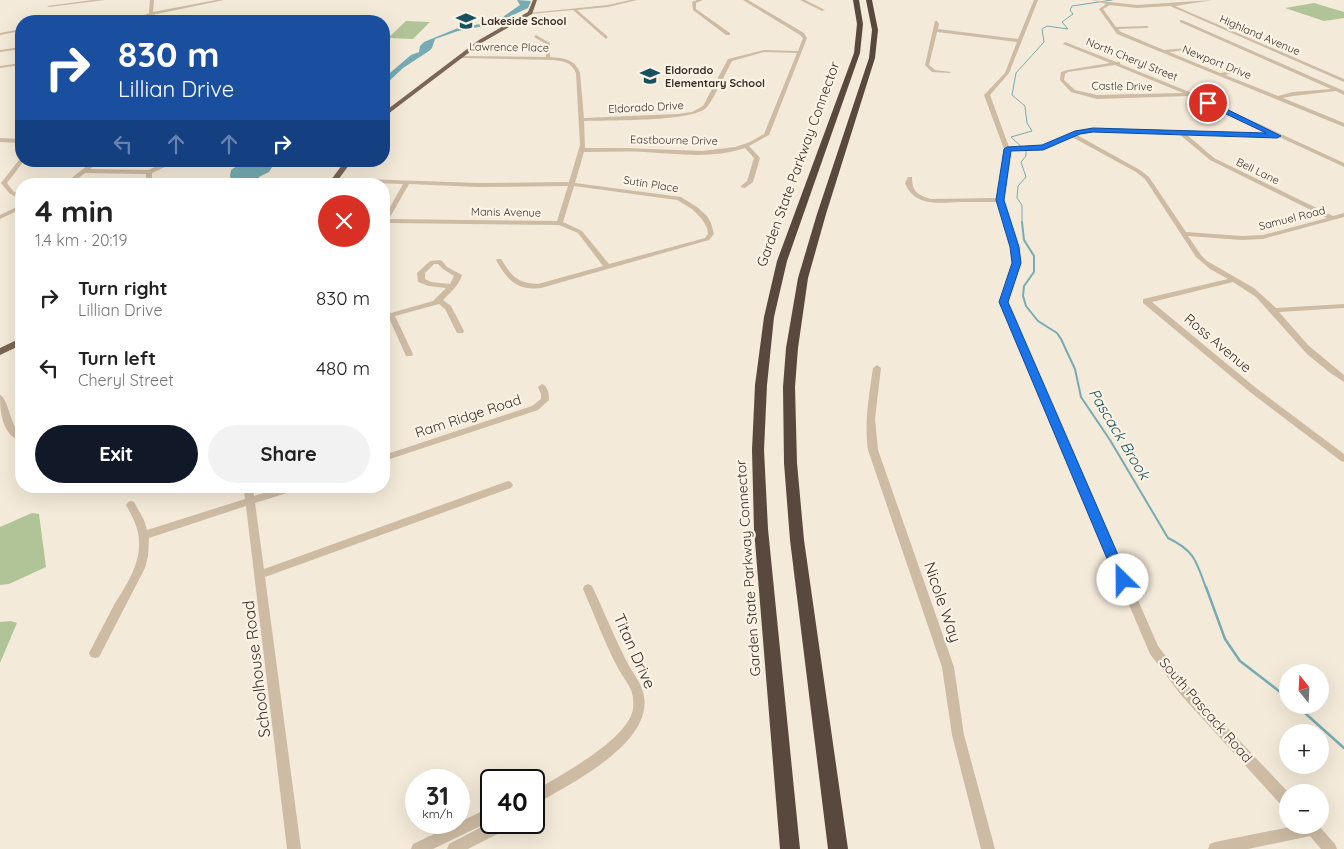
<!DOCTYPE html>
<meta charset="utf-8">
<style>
body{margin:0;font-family:Quicksand,sans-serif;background:#f2f2f2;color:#222;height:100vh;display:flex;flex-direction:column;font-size:19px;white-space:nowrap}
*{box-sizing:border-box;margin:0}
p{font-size:16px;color:#767676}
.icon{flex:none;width:28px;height:28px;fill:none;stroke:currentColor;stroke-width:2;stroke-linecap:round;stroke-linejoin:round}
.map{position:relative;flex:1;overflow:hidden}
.drawer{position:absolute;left:15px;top:178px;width:375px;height:315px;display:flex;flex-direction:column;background:#fff;border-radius:20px;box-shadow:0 5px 20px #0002}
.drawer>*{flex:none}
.banner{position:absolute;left:15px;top:15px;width:375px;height:152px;border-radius:20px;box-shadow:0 5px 20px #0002;background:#1a4fa0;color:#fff;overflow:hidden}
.needle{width:32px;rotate:342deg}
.fabs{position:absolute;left:1279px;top:664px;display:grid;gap:10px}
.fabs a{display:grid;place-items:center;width:50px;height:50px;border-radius:50%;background:#fff;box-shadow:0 5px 20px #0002;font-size:25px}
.speed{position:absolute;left:405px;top:769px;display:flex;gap:10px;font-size:25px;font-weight:700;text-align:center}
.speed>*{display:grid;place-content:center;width:65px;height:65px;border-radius:50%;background:#fff;box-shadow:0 5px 20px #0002;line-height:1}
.speed small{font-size:12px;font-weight:400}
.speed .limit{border:2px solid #111;border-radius:8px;background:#fff;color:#111}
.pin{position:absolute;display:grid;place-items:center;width:42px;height:42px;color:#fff;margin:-21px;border:2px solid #fff;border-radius:50%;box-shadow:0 1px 5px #0007}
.me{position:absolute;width:55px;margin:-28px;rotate:337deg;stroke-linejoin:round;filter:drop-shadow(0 0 4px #0008)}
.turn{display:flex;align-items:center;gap:18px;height:105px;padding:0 20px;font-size:22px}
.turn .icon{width:65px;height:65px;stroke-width:2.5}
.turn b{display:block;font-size:35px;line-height:42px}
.lanes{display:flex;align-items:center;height:48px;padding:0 20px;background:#0003;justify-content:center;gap:25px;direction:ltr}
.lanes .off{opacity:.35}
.round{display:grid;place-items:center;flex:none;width:52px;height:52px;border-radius:26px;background:#f2f2f2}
.summary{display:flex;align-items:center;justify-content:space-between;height:85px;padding:0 20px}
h1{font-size:30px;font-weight:700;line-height:38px}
.button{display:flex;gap:10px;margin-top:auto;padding:10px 20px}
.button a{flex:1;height:58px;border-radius:30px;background:#111827;color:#fff;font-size:20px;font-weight:700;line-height:58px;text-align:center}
.button a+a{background:#f2f2f2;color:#222}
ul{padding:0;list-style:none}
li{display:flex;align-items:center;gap:15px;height:70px;padding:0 20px}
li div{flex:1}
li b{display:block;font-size:19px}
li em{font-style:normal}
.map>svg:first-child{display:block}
</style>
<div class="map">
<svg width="1344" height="849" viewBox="0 0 1344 849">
<rect width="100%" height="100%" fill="#f4ead9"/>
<g fill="#b1c498">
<polygon points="1314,3 1344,12 1344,18 1324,21 1285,8"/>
<polygon points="406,21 430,22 413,39 388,38"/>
<polygon points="32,513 39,514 46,567 9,584 0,585 0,527"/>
<polygon points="11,621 17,623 0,663 0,622"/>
</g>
<g fill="#76abb3">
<polygon points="517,0 531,1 528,8 494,24 458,31 435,39 432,48 429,51 403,68 384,86 384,78 411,55 419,52 420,46 424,42 458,28 497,21 520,5"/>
<polygon points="244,161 276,161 269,172 259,177 260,181 272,180 274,182 273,184 233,184 230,176 231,170"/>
</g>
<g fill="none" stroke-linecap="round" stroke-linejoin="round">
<polyline stroke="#76abb3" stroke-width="1" points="1022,223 1022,205 1017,198 1018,186 1026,177 1021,162 1026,156 1026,151 1011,137 1032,131 1027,123 1025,106 1012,95 1016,73 1044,42 1042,29 1047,26 1068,29 1062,22 1073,14 1070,10 1072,6 1112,0"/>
<path stroke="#76abb3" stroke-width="2" d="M1022,222L1024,240L1034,256V272L1024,286L1023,296L1026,306L1038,321L1057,333L1061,339L1075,369L1081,397L1110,440L1168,538C1195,551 1196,561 1206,588"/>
<g stroke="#76abb3" stroke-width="2.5">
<polyline points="1206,587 1225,639 1240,661 1288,698"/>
<polyline points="1296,705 1344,748"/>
</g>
<g fill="#cdbba4" fill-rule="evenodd">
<polygon points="92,0 105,0 49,7 47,6"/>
<polygon points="150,0 154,0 153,12 216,0 224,0 152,15 136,21 131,21 149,13"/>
<polygon points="630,0 637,0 608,7 577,10 608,37 606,39 573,10 530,14 528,13 608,5"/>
<polygon points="697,0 703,0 696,3 696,9 730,33 730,35 726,35 693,10 692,2"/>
<path d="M743,0H748L804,33L807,38L769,135L749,146L760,158L753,182L745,188L740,187L747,181L754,158L745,148C713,159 678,154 645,152C625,151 604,152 584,152L575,183L681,197L697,207L707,216L711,223L714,234L709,240L541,288C516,291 507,279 496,260L497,259H501C512,276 516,283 538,284L603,266L578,233L559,225L387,223L384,225V218L403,184L336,182L333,180L336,178L478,183L569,182L580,145L576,73C571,62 564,61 553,60L460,58L458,57V56L546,57V44L534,37L536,35L550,43V57C564,58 575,59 580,73L584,118L678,114L692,112L703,106L728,59L764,50L798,51L803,38L800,35ZM764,52L797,53L764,134L750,142L735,147L702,151L626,148H585L584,121C608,120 691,122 706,108C712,103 727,70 732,61ZM409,184L478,187L568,186L557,221L389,219ZM574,186L677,200L692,209L702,219L707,228L708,234L705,238L609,264L582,231L563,222Z"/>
<polygon points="800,0 805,0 825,10 822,11"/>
<path d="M1034,0H1038L1009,73L990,95L1009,147L1042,146L1070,134L1093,128L1271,133L1189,96L1097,99L1071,92L1060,80L1061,72L1067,70L1110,63L1063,44L1065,42L1116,62H1120V64L1192,93L1344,163V167L1342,166L1275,135L1272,137L1186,134L1214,158L1333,216L1344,213V217L1263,239L1242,240L1188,236L1201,255L1207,261L1254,288L1276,308L1344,304V308L1279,312L1308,345L1344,375V382L1329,372L1307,354L1256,297L1233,282L1152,302L1256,388L1344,454V462L1341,461L1250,392L1143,303V299L1228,279L1210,269L1196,257L1145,179L1136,172L1072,137L1043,150L1010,151L1003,200L1017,247L1020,263L1008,302L1158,646L1189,687L1288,792V808L1283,807L1181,695L1150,654L1000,302L1014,263L1011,247L997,202C985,202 973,202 961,202C941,203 914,207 905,183L908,177H912C912,191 917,195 931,199L997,198L1004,149L984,95L1005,73L1017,42L937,32L929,65L935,70L951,72L949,73L932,72L925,65L935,21H937L939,24L938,29L1018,39ZM1115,65L1183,93L1097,95L1075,90L1064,80L1065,74L1068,72ZM1093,132L1179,134L1210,160L1327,218L1263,235L1242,236L1186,232L1149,177L1140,170L1077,135Z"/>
<polygon points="1091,0 1137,5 1213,0 1175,6 1344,79 1344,82 1170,6 1137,8 1110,5 1103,9 1116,27 1147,26 1149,27 1147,28 1118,29 1121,32 1164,50 1187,48 1185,50 1169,52 1220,73 1238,70 1238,72 1225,75 1278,96 1293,92 1331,89 1180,22 1180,20 1182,20 1344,91 1344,95 1336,91 1293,96 1283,98 1344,123 1344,127 1117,34 1099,9 1106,4"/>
<polygon points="21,29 21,31 0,35 0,33"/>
<polygon points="21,47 21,49 0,52 0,50"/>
<polygon points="21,63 21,65 0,68 0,66"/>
<polygon points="0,138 21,139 21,143 0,142"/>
<polygon points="21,159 21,161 24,161 7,183 13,191 21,196 21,200 9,193 1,183 19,160"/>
<polygon points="93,161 100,161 90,169 148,170 169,161 178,161 152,173 152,184 146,184 146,174 85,173 71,184 64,184"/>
<polygon points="21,205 21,209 0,219 0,215"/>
<path d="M440,260L442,261L447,267L462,275C459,285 450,293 443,300L451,306L464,331L463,333H457L445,309L439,304L395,316L413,354L412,356H406L389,318L384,319V315L433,301L446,288L429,286L418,282L417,273L430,261ZM434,264H438L443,269L454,276L450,284L431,282L425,279V273Z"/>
<path d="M877,365L881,368L875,419L878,450L954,667L964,735L995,849H981L952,735L942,667L868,450C864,422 869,396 873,368Z"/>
<path d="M542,384C548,386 549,394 549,400L538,410L384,461V455L532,406L541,399V394L538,387Z"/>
<path d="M0,395C9,399 9,424 21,434V441C2,435 0,412 0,395Z"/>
<path d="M508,481L511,482L513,485L511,488L265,577L301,849H287L246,506L149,538L148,556L145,568L99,657L95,658L91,657L89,653C97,637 106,621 114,605C125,587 139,567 139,545C140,530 133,518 126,505L128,502L131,501L134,502L144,520L147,530L245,499L243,486H253L254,496L285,486H302L300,489L255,503L264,569Z"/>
<path d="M588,584L592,586C604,611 614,637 627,662C632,672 640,681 643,692C655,734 594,770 564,788C554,793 544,800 534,804V791C559,776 628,740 633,709C634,704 633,694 631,690C628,683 623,677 619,670C605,644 595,616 583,589L584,586Z"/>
<polygon points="491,807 491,821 433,849 411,849 413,844"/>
<polygon points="491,822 512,822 511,827 468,849 447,849 449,844"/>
<polygon points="1300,825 1318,825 1335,844 1337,849 1321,849 1310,836 1248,849 1208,849 1210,844 1215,842"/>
</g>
<g fill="#7b6656" fill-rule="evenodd">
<polygon points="533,0 537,0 532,14 483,42 384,117 384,112 479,40 528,12"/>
<polygon points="345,161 352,161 335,184 328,184"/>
<polygon points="21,338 21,345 0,355 0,348"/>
</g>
<g fill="#59483d" fill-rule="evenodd">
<polygon points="853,0 859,0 863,24 860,53 787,261 774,317 767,385 764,450 768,529 800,849 780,849 754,529 752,450 755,385 764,317 777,261 854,53 857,24"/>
<polygon points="866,0 872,0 878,30 875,58 826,214 808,278 798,348 795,387 797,463 804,540 848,849 828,849 790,540 784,463 783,387 786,348 798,278 817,214 869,58 872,30"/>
</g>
</g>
<polygon fill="#1a73e8" stroke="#114b97" points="1205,101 1210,101 1281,136 1277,138 1093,132 1080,134 1043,150 1011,151 1004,200 1019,247 1021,263 1008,302 1129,580 1127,584 1123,586 1118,584 1116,580 999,302 1012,263 1010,247 996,200 1004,149 1007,147 1042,145 1075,131 1093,128 1266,133 1205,104"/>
<defs>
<symbol id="school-bare" viewBox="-9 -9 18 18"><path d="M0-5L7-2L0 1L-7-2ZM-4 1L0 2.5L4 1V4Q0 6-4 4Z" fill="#18515d" stroke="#fbf3e6" stroke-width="2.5" paint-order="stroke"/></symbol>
</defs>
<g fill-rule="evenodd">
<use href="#school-bare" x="452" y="7" width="28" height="28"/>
<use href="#school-bare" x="636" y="62" width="28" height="28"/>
</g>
<g text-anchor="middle" stroke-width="4.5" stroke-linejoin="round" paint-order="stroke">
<g font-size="11" font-weight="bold" fill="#382e26" stroke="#fbf3e6" text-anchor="start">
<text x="481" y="25">Lakeside School</text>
<text x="665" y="74">Eldorado<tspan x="665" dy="13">Elementary School</tspan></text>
</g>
<g font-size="11" fill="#382e26" stroke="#fbf3e6">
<text transform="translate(1260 35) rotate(23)" y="4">Highland Avenue</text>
<text transform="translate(509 47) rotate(1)" y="4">Lawrence Place</text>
<text transform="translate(1132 59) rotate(22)" y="4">North Cheryl Street</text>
<text transform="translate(1217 62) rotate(22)" y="4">Newport Drive</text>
<text transform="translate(1122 86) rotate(1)" y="4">Castle Drive</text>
<text transform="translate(646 107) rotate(-3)" y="4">Eldorado Drive</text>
<text transform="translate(674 140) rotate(1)" y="4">Eastbourne Drive</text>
<text transform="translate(1258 171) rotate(26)" y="4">Bell Lane</text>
<text transform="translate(651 184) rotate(9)" y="4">Sutin Place</text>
<text transform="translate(506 212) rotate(1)" y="4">Manis Avenue</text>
<text transform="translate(1292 218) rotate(-14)" y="4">Samuel Road</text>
</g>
<g font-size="14" fill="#382e26" stroke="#fbf3e6">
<text transform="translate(798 164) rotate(-70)" y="5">Garden State Parkway Connector</text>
<text transform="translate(1218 343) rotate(40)" y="5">Ross Avenue</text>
<text transform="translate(468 416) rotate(-18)" y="5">Ram Ridge Road</text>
<text transform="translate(748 568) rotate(-94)" y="5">Garden State Parkway Connector</text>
<text transform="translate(1206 710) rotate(49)" y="5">South Pascack Road</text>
</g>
<g font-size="15" font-style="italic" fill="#18515d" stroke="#fbf3e6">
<text transform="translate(1119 434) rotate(59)" y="5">Pascack Brook</text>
</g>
<g font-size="16" fill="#382e26" stroke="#fbf3e6">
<text transform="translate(943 602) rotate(71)" y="6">Nicole Way</text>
<text transform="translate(635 651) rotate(66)" y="6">Titan Drive</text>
<text transform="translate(256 669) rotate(-97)" y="6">Schoolhouse Road</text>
</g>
</g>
</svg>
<div class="fabs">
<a><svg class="needle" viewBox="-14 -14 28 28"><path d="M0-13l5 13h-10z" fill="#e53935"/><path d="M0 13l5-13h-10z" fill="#767676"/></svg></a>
<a>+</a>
<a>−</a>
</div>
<div class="speed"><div>31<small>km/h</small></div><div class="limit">40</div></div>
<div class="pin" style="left:1208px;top:103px;background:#d93025"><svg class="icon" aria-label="arrive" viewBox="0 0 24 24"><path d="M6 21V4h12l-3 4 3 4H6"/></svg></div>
<svg class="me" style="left:1123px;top:580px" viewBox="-20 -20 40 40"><circle r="19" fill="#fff"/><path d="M0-13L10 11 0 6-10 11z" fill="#1a73e8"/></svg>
<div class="banner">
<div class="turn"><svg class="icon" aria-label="right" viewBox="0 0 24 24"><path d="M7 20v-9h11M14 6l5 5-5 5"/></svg><div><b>830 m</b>Lillian Drive</div></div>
<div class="lanes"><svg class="icon off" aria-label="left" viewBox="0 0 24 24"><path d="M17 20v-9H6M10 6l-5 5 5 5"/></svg><svg class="icon off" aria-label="ahead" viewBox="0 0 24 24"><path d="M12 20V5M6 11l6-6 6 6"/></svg><svg class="icon off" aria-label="ahead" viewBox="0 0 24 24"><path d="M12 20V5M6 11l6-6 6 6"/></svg><svg class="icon" aria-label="right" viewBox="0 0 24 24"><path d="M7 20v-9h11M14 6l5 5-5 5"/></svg></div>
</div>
<section class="drawer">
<div class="summary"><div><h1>4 min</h1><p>1.4 km · 20:19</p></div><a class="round" style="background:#d93025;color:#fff"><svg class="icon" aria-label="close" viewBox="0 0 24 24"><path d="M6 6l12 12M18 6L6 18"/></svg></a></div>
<ul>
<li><svg class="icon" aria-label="right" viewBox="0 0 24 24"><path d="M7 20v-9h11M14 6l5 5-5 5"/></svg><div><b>Turn right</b><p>Lillian Drive</p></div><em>830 m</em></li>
<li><svg class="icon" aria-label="left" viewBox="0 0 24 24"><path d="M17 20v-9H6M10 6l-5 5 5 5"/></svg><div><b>Turn left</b><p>Cheryl Street</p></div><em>480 m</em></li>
</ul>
<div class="button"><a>Exit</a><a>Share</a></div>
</section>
</div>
